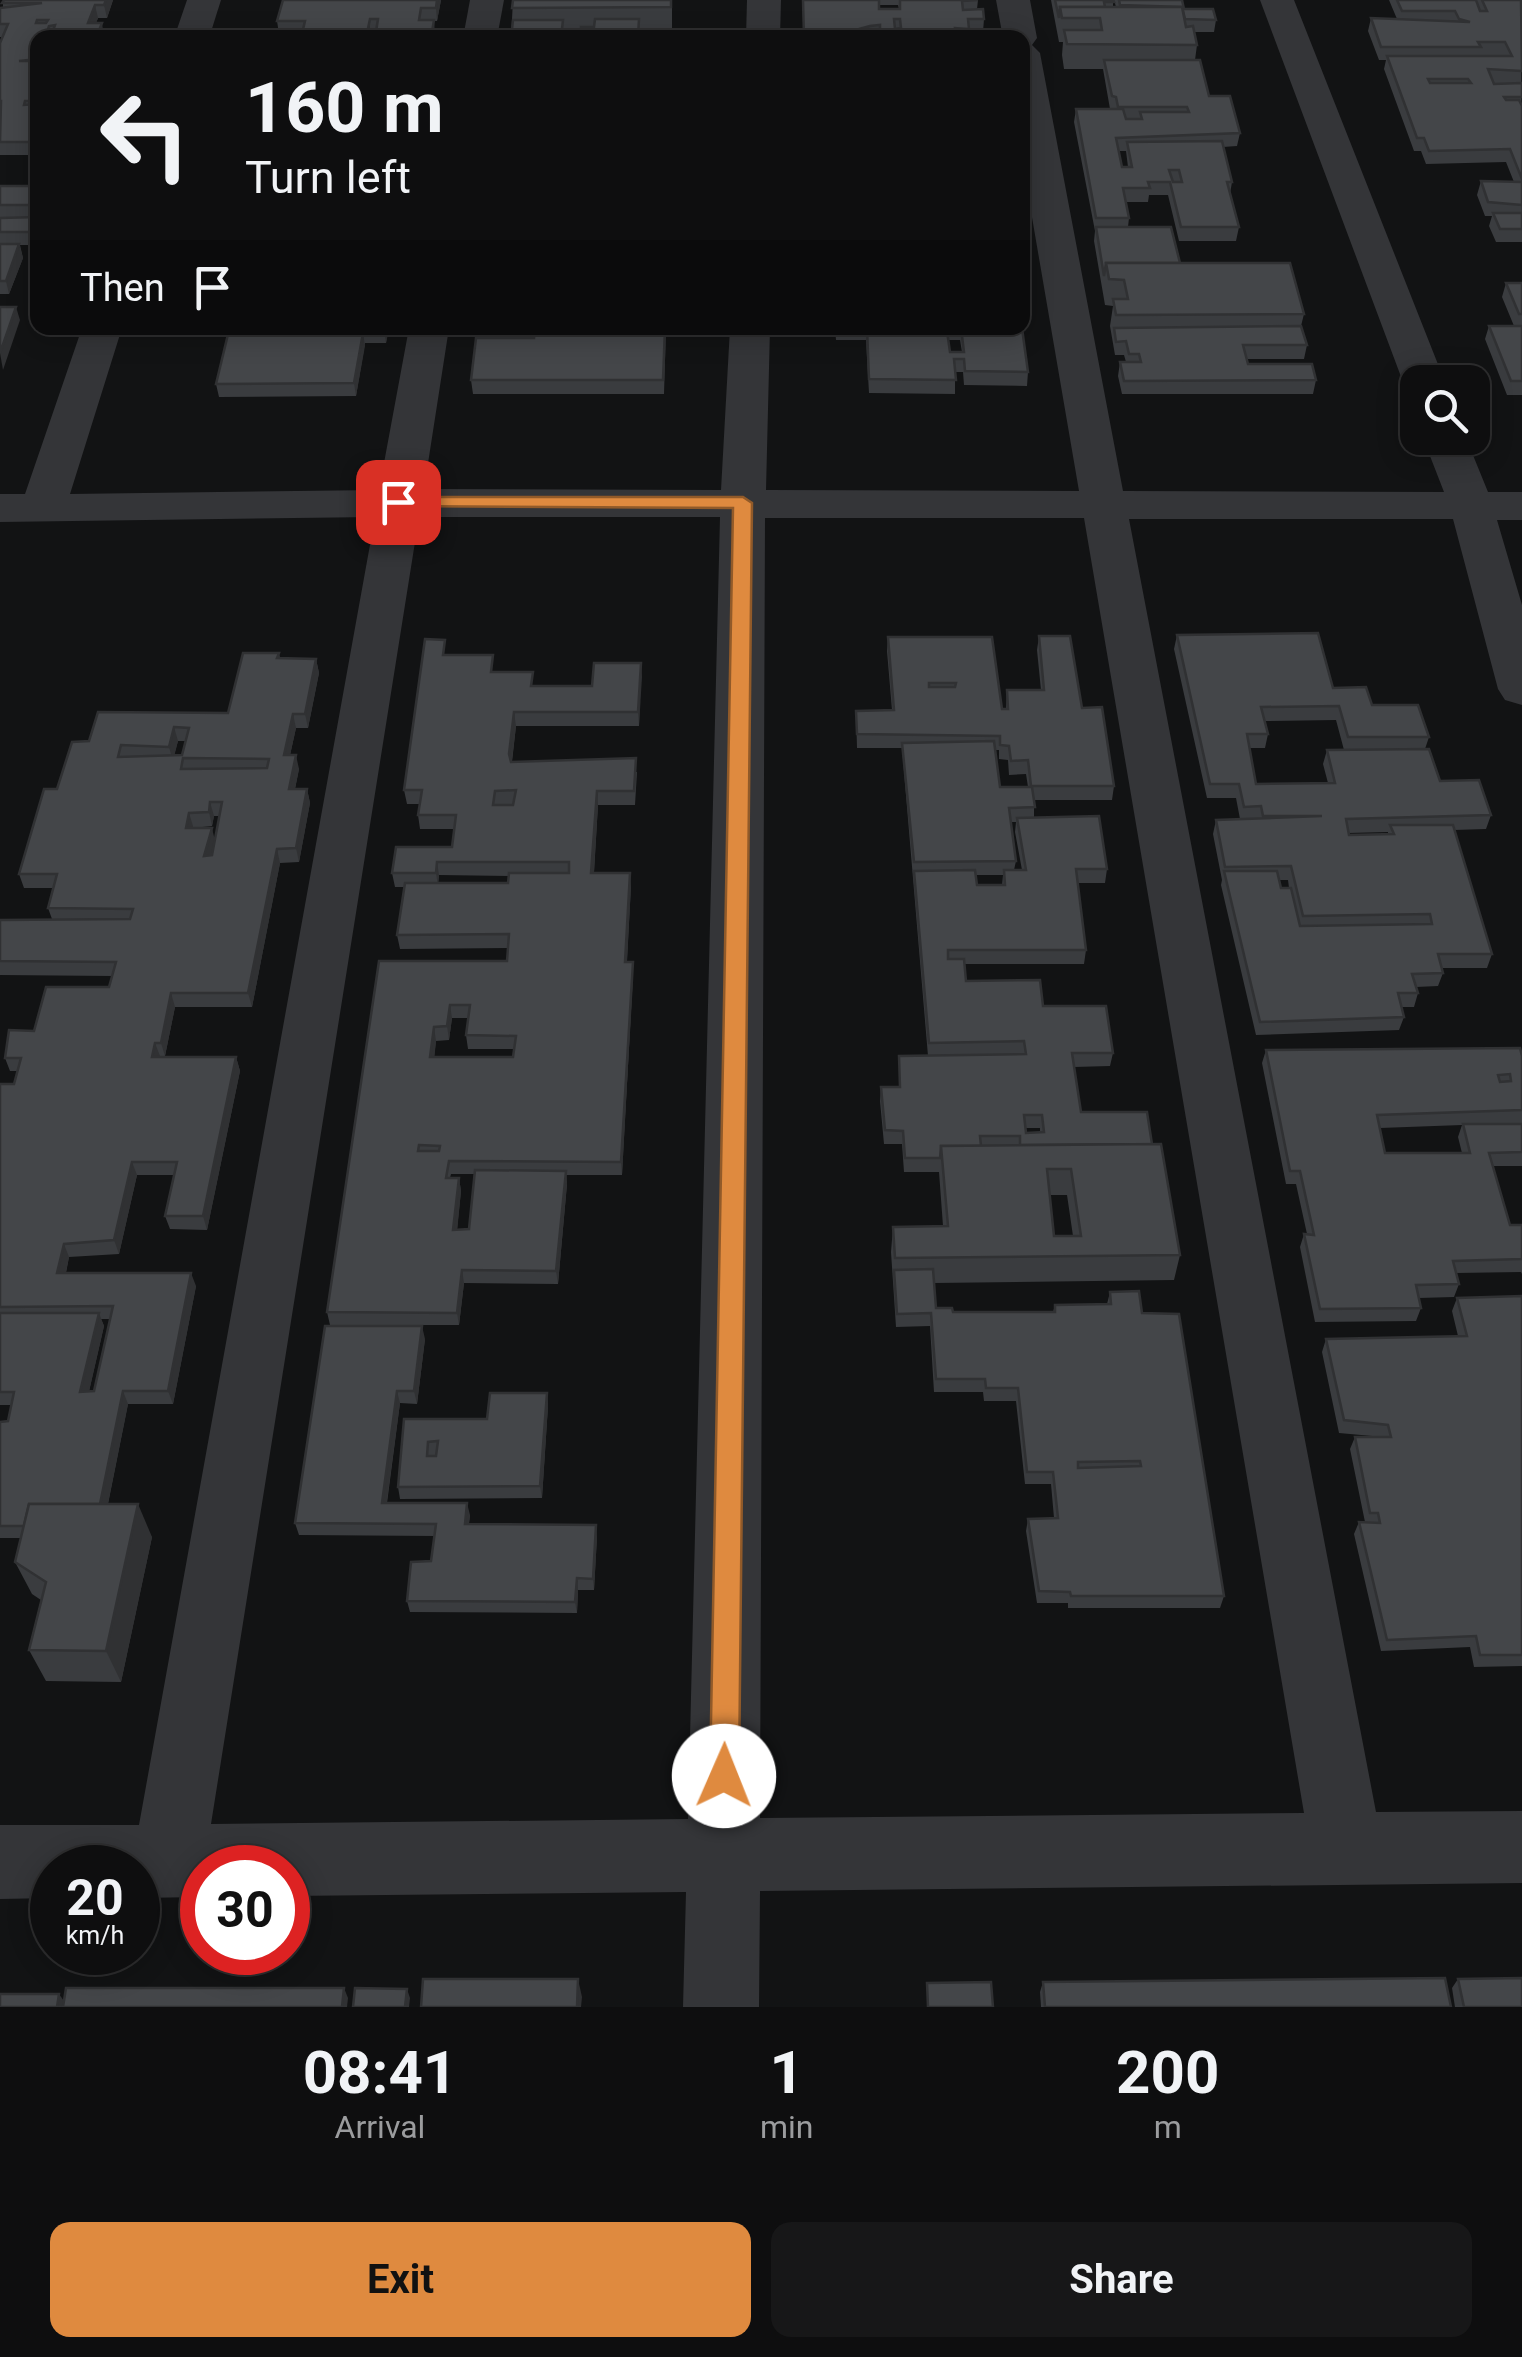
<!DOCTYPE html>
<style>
body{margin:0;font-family:Roboto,sans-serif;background:#171718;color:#f1f3f6;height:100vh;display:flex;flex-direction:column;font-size:38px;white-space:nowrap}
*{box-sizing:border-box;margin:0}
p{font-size:32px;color:#9b9c9e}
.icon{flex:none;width:55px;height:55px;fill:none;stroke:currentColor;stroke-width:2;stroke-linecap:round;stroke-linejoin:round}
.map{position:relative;height:2007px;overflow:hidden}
.drawer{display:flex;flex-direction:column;background:#0e0e0f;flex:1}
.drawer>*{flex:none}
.top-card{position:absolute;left:30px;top:30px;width:1000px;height:305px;border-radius:20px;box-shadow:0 5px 25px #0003,0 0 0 2px #2e2e2f;background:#0e0e0f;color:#f1f3f6;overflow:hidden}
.controls{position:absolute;left:1400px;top:365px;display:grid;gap:20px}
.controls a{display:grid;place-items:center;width:90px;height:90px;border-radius:20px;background:#0e0e0f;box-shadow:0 5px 25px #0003,0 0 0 2px #2e2e2f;font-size:50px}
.speed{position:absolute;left:30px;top:1845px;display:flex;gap:20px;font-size:50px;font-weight:700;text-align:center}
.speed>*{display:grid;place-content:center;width:130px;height:130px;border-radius:50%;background:#0e0e0f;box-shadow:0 5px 25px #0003,0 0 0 2px #2e2e2f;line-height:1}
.speed small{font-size:25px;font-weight:400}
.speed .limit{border:15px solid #d22;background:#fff;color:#111}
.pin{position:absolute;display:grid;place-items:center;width:85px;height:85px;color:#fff;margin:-42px;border-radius:20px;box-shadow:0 5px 15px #0006}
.me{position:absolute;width:110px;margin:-55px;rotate:1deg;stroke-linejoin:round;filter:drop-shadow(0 0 8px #0008)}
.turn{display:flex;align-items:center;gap:35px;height:210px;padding:0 50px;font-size:45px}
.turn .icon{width:130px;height:130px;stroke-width:2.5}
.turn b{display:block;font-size:70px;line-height:85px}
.then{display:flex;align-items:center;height:95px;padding:0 50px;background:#0003;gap:20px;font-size:38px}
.eta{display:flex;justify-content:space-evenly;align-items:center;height:170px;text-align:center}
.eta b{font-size:60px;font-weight:700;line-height:70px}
.button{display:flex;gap:20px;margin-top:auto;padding:20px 50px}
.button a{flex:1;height:115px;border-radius:20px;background:#df8a3f;color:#111;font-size:40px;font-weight:700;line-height:115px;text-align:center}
.button a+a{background:#171718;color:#f1f3f6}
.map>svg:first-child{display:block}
</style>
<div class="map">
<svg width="1522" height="2007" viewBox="0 0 1522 2007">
<rect width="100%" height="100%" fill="#121314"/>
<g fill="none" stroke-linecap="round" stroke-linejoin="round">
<g fill="#343538" fill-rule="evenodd">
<polygon points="187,0 221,0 209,38 174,38"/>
<polygon points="470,0 504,0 497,38 463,38"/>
<polygon points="747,0 781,0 780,38 746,38"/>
<path d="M996,0H1030L1037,38L1032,45L1040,53L1123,491L1444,492L1423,438H1466L1488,492H1522V520H1497L1522,605V705L1505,700L1498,689L1453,519H1129L1376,1812L1522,1811V1883L760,1891L759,2007H683L686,1892L288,1896V1868H202V1897L138,1898V1868H52V1898L0,1899V1825H139L375,517L0,522V494H25L82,328H122L70,494L379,490L409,328H449L424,489L721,490L730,328H770L766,490L1079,491L1022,159V38H1003ZM419,517H720L688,1819L211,1824ZM765,518H1084L1304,1813L760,1818Z"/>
<polygon points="1260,0 1294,0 1445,382 1418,382 1418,393 1409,391 1403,382"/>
</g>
</g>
<g fill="#3a3c3f" fill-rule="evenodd">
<polygon points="0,0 113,0 107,18 98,18 96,23 105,36 104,38 38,38 38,155 0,155 0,43 3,37 0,37 0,8 3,7 3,0"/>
<polygon points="441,0 437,21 434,21 435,38 375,38 376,32 279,34 277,21"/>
<polygon points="513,0 672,0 672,32 639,32 639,36 670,36 670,38 580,38 580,32 563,32 563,38 511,38"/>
<path d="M802,0H978L977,9L984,19L983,32H968V38H804ZM879,5H898L899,9H879Z"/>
<path d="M1051,0H1113V7H1116L1114,0H1182L1184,9L1216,20L1214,32H1194L1197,45L1195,60L1209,96L1240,133L1237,146L1223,147L1232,182L1230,194L1239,227L1236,241H1179L1168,195H1149L1148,202H1126L1129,218L1128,227L1180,263L1304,314L1301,326L1307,345L1304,359H1247L1248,364L1316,380L1313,394H1122L1118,376L1120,362H1126L1124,355H1115L1110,326L1113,306L1105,305L1094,241L1095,231L1074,122L1076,109H1110L1103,69H1064L1062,55L1063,42H1059ZM1118,151H1126L1128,167H1122Z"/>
<path d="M1389,0H1521L1522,242H1496L1489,226L1492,216H1485L1477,195L1481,181L1514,182L1506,162L1426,164L1421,151H1414L1384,69L1386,60H1379L1368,31L1371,18L1397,19ZM1479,55H1502L1503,56H1479Z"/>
<polygon points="0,186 38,186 38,245 20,245 23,258 9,294 0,294"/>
<polygon points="1506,283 1522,283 1522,395 1507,395 1485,339 1489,326 1514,326 1502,297"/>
<polygon points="225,328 315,328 314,333 323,333 323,328 389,328 386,343 365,343 356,396 219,397 216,384 227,341"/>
<polygon points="477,328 572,328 571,334 585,334 584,328 666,328 664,394 473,394 471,380 478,338"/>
<path d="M835,328H1022L1028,372L1027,386L964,385L963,372H955V394L869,393L866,340H836ZM948,340H960L962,352H950Z"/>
<path d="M1177,635L1333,688L1372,705L1429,737L1425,749L1440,781L1491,815L1486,829L1454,830L1492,954L1487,968H1442L1443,973L1438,986L1416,987L1418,993L1414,1007H1401L1404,1017L1399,1030L1256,1035L1221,885L1222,880L1213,834L1216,820L1240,819L1236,798H1207L1174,649ZM1336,720L1344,750H1327L1323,764L1328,783L1256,784L1249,748H1265L1268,734L1265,721ZM1388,832V834L1349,835L1348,833ZM1279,880H1288L1289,888H1281Z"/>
<path d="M1039,636L1082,708L1114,786L1112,800H1034V818L1107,869L1105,883H1078L1086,950L1084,964H964L966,981L1043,1006L1113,1053L1110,1066L1074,1067L1081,1112L1152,1144L1180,1255L1174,1280L934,1283L936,1308L953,1312H1053L1055,1305L1107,1304L1110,1292L1142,1313L1224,1596L1220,1608H1068V1603H1037L1026,1531L1028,1519L1054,1518L1051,1484H1025L1016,1401H984L983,1392H934L930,1326L896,1327L891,1252L893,1227L943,1226L939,1172H904L902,1144H884L880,1101L881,1087H899V1056H928L902,748H857L856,711L892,710L887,651L888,637L1002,709H1006L1007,690H1041L1037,650ZM995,750H999V759L1008,760L1009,775L1026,774L1028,787H1000ZM1011,822H1016L1015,832L1022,870H1014L1016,861ZM976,875H1003L1002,885H977ZM1026,1128H1040V1132L1026,1133ZM1050,1195H1067L1073,1236H1054Z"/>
<path d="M279,653L280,658L316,659L319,673L308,728H296L290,755L299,769L295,789H307L310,803L299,862L280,863L252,1007H175L165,1056L236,1057L240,1071L207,1230L170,1229L165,1216L174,1175H137L119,1254L69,1257L66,1273L196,1286L173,1404H128L108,1504L152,1537L121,1682L46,1681L29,1650L41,1600L32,1594L15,1562L21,1538H0V1415V1422L8,1421L12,1405H0V1084H14L17,1071H10L5,1058L34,1031L109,987L112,976L0,975V920L52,919L48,908L53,888H24L19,874L57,789L89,741L228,713ZM178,741H185L182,755H174ZM214,816H220L215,840L193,828L212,826ZM101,1319H110L94,1391H89L104,1326Z"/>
<path d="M447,655L534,686H592L641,663L639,726H516L512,762L637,772L635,805H598L594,873L631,886L627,962H633V975L622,1175H566L567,1184L558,1284L464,1283L459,1325H330L327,1312L379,961H507L508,948L400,949L397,935L405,887H395L392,873L452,847L454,829H420L418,815L420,804H407L404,790ZM439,875L509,876L508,883H438ZM452,1018H468L466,1035L468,1049H514L513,1057H434L436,1041L449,1040ZM451,1174H474L469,1229H457L461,1191L459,1178H450Z"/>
<path d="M1266,1050L1522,1056V1166H1493L1510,1225H1522V1274L1521,1272L1456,1273L1459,1284L1454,1297L1419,1298L1421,1308L1416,1321L1315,1322L1300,1247L1304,1234H1307L1296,1184H1286L1262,1063ZM1462,1125L1458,1137L1462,1153H1385L1380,1128Z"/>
<polygon points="1522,1296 1522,1666 1474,1667 1470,1647 1381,1651 1354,1534 1359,1522 1365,1522 1350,1449 1355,1437 1383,1437 1339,1433 1322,1352 1326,1339 1458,1336 1452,1311 1457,1298"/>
<polygon points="425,1339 417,1404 400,1403 387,1503 470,1515 469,1524 597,1537 594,1590 578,1590 577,1613 410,1612 407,1601 431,1561 435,1536 299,1535 295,1523"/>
<polygon points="547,1393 548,1406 542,1498 400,1499 398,1487 404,1419 487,1419"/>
<polygon points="1458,1979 1522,2007 1455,2007 1452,1988"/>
<polygon points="1043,1982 1451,2007 1041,2007 1040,1992"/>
</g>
<g fill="#303133">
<polygon points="106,0 113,0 107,18 104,5"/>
<polygon points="437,0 441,0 437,21 436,8"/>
<polygon points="95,5 98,18 91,36 88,23"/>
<polygon points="370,19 370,38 366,38"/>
<polygon points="102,23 104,38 96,38"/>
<polygon points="19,244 23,258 9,294 6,281"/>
<polygon points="16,307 20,320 3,370 0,353"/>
<polygon points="384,328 389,328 386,343 384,329"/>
<polygon points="363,333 365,346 356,396 354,383"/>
<polygon points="316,659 319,673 308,728 305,714"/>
<polygon points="641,663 642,677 639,726 638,712"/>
<polygon points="514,712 516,726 511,768 509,754"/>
<polygon points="293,714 296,728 287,769 284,755"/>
<polygon points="174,727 178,741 173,761 169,747"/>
<polygon points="296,755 299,769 292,803 289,789"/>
<polygon points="307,789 310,803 299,862 296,848"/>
<polygon points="597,791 598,805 593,887 591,873"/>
<polygon points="210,802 214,816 212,826 209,812"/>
<polygon points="189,813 193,826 190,841 186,828"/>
<polygon points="212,828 215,841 208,870 204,856"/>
<polygon points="277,849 280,863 252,1007 248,993"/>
<polygon points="437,862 439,875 438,887 436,873"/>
<polygon points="630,873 631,886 626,976 625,962"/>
<polygon points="633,962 633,975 622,1175 621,1162"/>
<polygon points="171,993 175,1007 165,1056 161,1043"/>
<polygon points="450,1005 452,1018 449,1040 447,1026"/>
<polygon points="434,1027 436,1041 433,1071 430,1057"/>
<polygon points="155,1043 160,1056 152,1057"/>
<polygon points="236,1057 240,1071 207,1230 203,1216"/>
<polygon points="132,1162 137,1175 119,1254 114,1240"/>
<polygon points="566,1171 567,1184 558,1284 556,1271"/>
<polygon points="459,1178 461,1191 456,1243 453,1230"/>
<polygon points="64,1244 69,1257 63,1286 57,1273"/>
<polygon points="462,1270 464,1283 459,1325 457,1313"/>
<polygon points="191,1273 196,1286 173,1404 168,1391"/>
<polygon points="99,1313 104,1326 86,1405 80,1392"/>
<polygon points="422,1326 425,1339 417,1404 414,1391"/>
<polygon points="123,1391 128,1404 101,1538 96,1525"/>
<polygon points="397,1391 400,1403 385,1515 382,1503"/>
<polygon points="547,1393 548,1406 542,1498 540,1486"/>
<polygon points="467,1503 470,1515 467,1536 465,1524"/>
<polygon points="138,1504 152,1537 121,1682 106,1651"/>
<polygon points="596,1525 597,1537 594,1590 593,1579"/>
<polygon points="577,1578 578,1590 577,1613 575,1602"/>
<polygon points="578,1979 582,1997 581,2007 577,2007"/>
<polygon points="344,1988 348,1998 347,2007 342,2007"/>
<polygon points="407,1989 410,1998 409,2007 405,2007"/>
<polygon points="59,1994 66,2004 65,2007 57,2007"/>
</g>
<g fill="#444649" stroke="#303133" stroke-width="2.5" fill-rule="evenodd">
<path d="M4,0H106L104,5H95L88,23H102L96,38H38V59L19,61H38V101H25L24,105L38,104V142H0L1,101H0V43L8,24H0V8L42,3H2ZM37,20H48L46,23H36ZM55,25L53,31L47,32L49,26Z"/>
<polygon points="283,0 437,0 436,8 421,8 419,20 434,20 431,38 375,38 378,19 370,19 366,38 301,38 305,21 277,21"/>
<polygon points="513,0 671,0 671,7 512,8"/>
<path d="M803,0H879V9H900V0H978L962,1L963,10L983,9L984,19H968L969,29L955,28L956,38H804ZM894,19H900L901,28L895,29ZM880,25V29H859L870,26Z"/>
<polygon points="1055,0 1113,0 1114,2 1104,2 1105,7 1060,7 1059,18"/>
<polygon points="1119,0 1182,0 1184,9 1213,9 1216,20 1185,19 1182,7 1120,5"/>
<path d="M1397,0H1476L1480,11H1487L1482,0H1521L1522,71L1488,69L1494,84L1522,83V97H1504L1506,100H1519L1522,106V179L1510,149L1429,151L1424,138H1417L1387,56H1512L1505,42H1478L1481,47H1381L1371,18L1470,22L1459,19L1455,11H1402ZM1428,79H1468L1471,83H1430Z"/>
<polygon points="1060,7 1182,7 1186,27 1193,26 1197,45 1067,44 1064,30 1102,30 1100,18 1062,18"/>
<polygon points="595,19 639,19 638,36 670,36 670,38 580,38 581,27 594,27"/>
<polygon points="513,20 563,20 561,38 511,38"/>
<path d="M1104,60H1200L1209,96H1230L1240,133L1116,138L1122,167H1132L1127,142L1222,141L1232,182H1227L1239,227H1181L1170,182H1148L1150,188H1123L1129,218H1096L1076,109H1123L1126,119H1142L1140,112H1189L1187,107H1118L1116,97L1112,96ZM1169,170H1179L1182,182H1173Z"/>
<polygon points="1481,181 1522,182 1522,205 1488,202"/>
<rect x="0" y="186" width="38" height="19"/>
<polygon points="1493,213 1522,213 1522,229 1500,229"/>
<polygon points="38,217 38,232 0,232 0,218"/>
<polygon points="1096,227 1171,227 1180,263 1106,263 1104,276"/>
<polygon points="0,244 19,244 6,281 0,281"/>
<polygon points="1106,263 1290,263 1304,314 1116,315 1113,299 1128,299 1124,280 1109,279"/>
<polygon points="1506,283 1522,283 1522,314 1519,314"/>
<polygon points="0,307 16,307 0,353"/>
<polygon points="1301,326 1307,345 1243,345 1248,364 1312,364 1316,380 1124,381 1120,362 1141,362 1139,354 1129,354 1126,341 1116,342 1114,328"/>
<polygon points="1489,326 1522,326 1522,381 1511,381"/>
<polygon points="225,328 309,328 309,330 302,333 363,333 354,383 216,384 229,330 225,331"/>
<polygon points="323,328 384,328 384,329 323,330"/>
<polygon points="535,328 570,328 570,334 590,334 591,328 665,328 663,380 471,380 476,338 534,338"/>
<polygon points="867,328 900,328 901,331 947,331 950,352 964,352 961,328 1022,328 1028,372 965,371 964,359 954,359 956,380 869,379"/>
<polygon points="1318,633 1333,688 1366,687 1372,705 1418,705 1429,737 1348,737 1339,706 1261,707 1268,734 1247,734 1256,784 1335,783 1327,750 1429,749 1440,781 1479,780 1491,815 1346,819 1349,835 1394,834 1390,825 1453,825 1492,954 1438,954 1443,973 1412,974 1418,993 1398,993 1404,1017 1260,1022 1224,871 1277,871 1281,888 1291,888 1300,926 1432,924 1430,914 1303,916 1291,866 1225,867 1216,820 1322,816 1263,816 1261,806 1244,807 1239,784 1210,784 1177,635"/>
<path d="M1039,636H1070L1082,708L1102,707L1114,786H1031L1028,760L1011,761L1009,746L1000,745V736L857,734L856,711L894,710L888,637H992L1002,709H1008L1007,690H1044ZM929,683H956L955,687H929Z"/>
<path d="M425,639L445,640L443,655H493L491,672H533L531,686H592L594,663H641L638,712H514L509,754L511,762L636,758L634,791H597L591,873H630L625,962H633L621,1162L449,1161L446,1178H459L453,1230L469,1229L475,1170L566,1171L556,1271L462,1270L457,1313L327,1312L379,961H507L509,934L397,935L405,883H508L509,873H569V862H437L436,873H392L396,847H452L456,815H418L422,790H404ZM516,790L513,805H493L495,791ZM450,1005H470L466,1035L516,1036L513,1057H430L434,1027L447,1026ZM419,1145L440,1146L439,1151H418Z"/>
<path d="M243,653H279L277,658L316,659L305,714H293L284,755H296L289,789H307L296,848L277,849L248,993H171L161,1043H155L152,1057H236L203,1216H165L177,1162H132L114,1240L64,1244L57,1273H191L168,1391H123L100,1504H29L24,1526H0V1422L8,1421L14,1392H0V1313H99L80,1392L94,1391L113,1306L0,1307V1084H14L21,1058H5L9,1030L34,1031L46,987H109L116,962L0,961V920L130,919L133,909L48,908L57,874H19L44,789H57L72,742L89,741L98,712L228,713ZM174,727L189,728L182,755L118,757L121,745L169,747ZM183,758L269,759L267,768L181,769ZM210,802H222L212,855L204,856L212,828H186L189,813L209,812Z"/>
<polygon points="994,741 1000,787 1032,787 1035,807 1009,808 1016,861 914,862 902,743"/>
<path d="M1099,816L1107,869H1076L1086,950H948V959H964L966,981L1040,980L1043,1006H1106L1113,1053H1072L1081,1112H1147L1152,1144L1020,1145V1136H980L981,1146H941L940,1158H905L903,1131L885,1130L881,1087H900L899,1056L1026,1054L1024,1041L929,1043L914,871L975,870L977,885H1005L1004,870H1026L1017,818ZM1024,1115H1042L1044,1132L1026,1133Z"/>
<path d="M1520,1048L1522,1056V1110L1377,1115L1385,1153H1470L1463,1124H1522V1152L1489,1153L1510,1225H1522V1259L1453,1261L1459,1284L1416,1285L1421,1308L1320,1309L1304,1234L1314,1235L1300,1171H1290L1266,1050ZM1510,1074L1511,1081L1500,1082L1498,1075Z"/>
<path d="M1161,1144L1180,1255L895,1258L893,1227L948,1226L941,1146ZM1047,1169H1071L1081,1236H1054Z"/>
<path d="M933,1269L936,1308H952L953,1312H1055V1305L1111,1304L1110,1292L1139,1291L1142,1313L1179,1314L1224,1596H1071L1070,1592L1039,1591L1028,1519L1058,1518L1053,1472H1027L1018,1388H986L985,1379H936L931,1313L897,1314L894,1270ZM1140,1461L1141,1466L1078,1468V1462Z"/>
<polygon points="1522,1296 1522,1655 1480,1655 1476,1636 1387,1640 1359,1522 1380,1523 1378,1513 1370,1513 1355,1437 1391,1437 1388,1425 1344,1420 1326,1339 1467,1336 1457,1298"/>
<polygon points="325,1326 422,1326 414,1391 397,1391 382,1503 467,1503 465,1524 596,1525 593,1579 577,1578 575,1602 407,1601 411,1562 431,1561 436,1524 295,1523"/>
<path d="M490,1393H547L540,1486L398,1487L404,1419H487ZM438,1441L436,1456H427L428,1442Z"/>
<polygon points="29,1504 138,1504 106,1651 29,1650 46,1582 15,1562"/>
<polygon points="1445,1978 1451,2007 1045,2007 1043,1982"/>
<polygon points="1522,1978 1522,2007 1464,2007 1458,1979"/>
<polygon points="423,1979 578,1979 577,2007 421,2007"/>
<polygon points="991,1982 993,2007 928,2007 927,1983"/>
<polygon points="66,1988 344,1988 342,2007 63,2007"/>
<polygon points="355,1988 407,1989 405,2007 353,2007"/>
<polygon points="0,1994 59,1994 57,2007 0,2007"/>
</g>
<polygon fill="#df8a3f" stroke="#915a29" stroke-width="2.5" points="398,497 743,497 752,503 739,1776 735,1786 724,1790 714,1786 710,1776 733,508 392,506 389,502"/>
</svg>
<div class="controls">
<a><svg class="icon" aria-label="search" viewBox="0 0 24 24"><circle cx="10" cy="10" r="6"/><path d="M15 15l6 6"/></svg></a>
</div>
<div class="speed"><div>20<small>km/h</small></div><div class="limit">30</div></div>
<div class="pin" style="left:398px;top:502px;background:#d93025"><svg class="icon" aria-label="arrive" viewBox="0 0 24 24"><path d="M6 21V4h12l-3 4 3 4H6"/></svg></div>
<svg class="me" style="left:724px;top:1776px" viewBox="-20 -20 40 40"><circle r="19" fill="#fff"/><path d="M0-13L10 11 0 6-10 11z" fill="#df8a3f"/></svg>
<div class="top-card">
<div class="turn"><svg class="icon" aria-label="left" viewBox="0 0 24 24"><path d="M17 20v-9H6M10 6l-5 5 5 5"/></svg><div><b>160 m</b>Turn left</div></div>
<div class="then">Then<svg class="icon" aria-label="arrive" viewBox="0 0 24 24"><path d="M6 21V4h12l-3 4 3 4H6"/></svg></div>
</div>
</div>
<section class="drawer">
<div class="eta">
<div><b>08:41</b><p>Arrival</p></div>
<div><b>1</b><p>min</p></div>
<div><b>200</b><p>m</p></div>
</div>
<div class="button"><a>Exit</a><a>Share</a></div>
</section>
